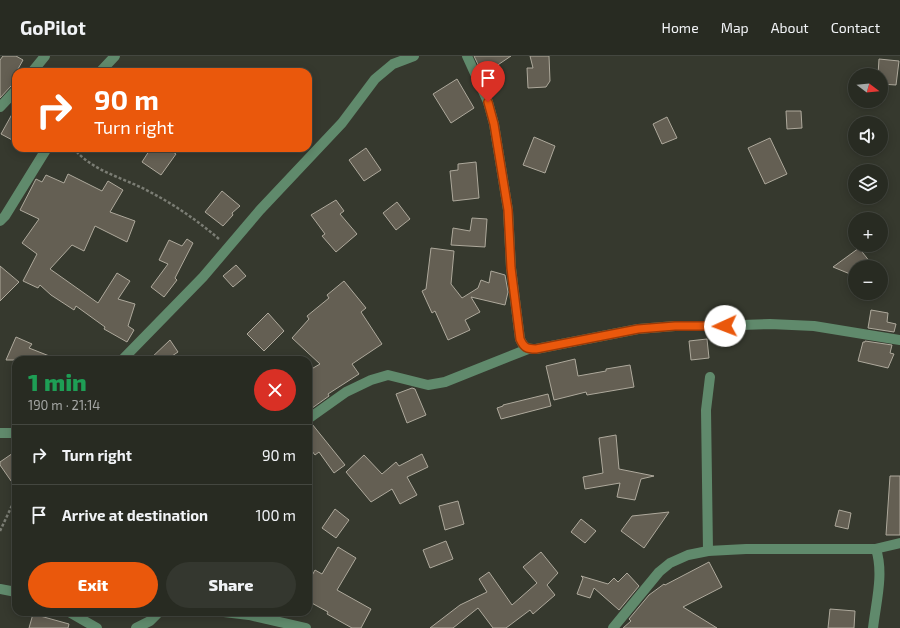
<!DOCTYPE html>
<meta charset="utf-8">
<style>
body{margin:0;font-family:"Exo 2",sans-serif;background:#34372f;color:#f1f3f6;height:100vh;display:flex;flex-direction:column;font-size:15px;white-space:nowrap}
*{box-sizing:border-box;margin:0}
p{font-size:13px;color:#a5a7a5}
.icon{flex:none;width:22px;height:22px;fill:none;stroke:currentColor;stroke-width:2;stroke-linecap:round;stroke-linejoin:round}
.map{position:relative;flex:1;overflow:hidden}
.sheet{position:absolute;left:12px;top:300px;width:300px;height:260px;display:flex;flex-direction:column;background:#282b22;border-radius:12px;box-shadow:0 2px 10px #0003,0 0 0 1px #444740}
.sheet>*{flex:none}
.hud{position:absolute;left:12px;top:12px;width:300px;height:84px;border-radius:12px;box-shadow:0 2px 10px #0003,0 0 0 1px #444740;background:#ea580c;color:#fff;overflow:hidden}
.needle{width:26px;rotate:106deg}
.buttons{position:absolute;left:848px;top:12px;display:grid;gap:8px}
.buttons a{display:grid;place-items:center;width:40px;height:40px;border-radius:50%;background:#282b22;box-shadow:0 2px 10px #0003,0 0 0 1px #444740;font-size:20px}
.pin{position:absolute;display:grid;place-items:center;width:34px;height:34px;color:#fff;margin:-41px -17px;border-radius:50% 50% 50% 0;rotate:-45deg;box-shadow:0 0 4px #0007}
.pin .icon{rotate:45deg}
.me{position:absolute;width:44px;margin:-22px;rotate:268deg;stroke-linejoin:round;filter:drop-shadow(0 0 3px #0008)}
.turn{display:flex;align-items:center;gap:14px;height:84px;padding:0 16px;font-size:18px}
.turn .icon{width:52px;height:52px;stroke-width:2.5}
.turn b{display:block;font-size:28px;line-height:34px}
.round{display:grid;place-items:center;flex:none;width:42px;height:42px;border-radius:21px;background:#34372f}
.headline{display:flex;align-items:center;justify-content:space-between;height:68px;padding:0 16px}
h1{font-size:24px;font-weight:800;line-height:30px;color:#1e9e55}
.action{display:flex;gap:8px;margin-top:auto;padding:8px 16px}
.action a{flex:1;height:46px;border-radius:24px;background:#ea580c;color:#fff;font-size:16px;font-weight:800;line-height:46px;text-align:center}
.action a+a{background:#34372f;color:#f1f3f6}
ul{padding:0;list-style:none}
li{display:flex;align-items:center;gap:12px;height:60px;padding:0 16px;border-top:1px solid #444740}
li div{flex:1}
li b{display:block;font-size:15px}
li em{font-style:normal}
header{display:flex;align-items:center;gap:24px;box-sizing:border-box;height:56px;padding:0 20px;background:#282b22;border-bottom:1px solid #444740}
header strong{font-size:19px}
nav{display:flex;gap:22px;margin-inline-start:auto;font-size:14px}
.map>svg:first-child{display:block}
</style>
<header>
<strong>GoPilot</strong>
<nav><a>Home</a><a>Map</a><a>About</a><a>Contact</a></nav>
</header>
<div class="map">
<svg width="900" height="572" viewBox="0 0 900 572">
<rect width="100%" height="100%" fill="#36392e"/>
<g fill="#645f53" stroke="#aea99c">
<polygon points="3,0 16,0 23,4 13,22 16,25 16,28 11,30 0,42 0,4"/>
<polygon points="474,0 511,0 483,19"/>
<polygon points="530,0 549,0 550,25 546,31 528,32 527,12 533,12"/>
<polygon points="879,3 899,5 896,29 881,28 881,19 878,19"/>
<polygon points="457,23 474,52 451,67 433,38"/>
<polygon points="16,51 16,86 1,78"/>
<polygon points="786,55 801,55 802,72 787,73"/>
<polygon points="667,61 677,82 662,88 653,68"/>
<polygon points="534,81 555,90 545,117 523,109"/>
<polygon points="770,82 787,118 765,128 748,92"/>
<polygon points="151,92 167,92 176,98 161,119 142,106"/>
<polygon points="366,92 381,114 364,125 349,104"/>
<polygon points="476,106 479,142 453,145 450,115 458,114 458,108"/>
<polygon points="68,118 102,135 108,125 123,134 110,156 135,165 127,186 95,170 84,195 72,189 50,213 98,247 117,217 130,225 118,243 135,248 128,270 134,274 127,286 104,273 105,271 76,250 74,254 51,239 40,229 38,232 23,225 37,198 22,187 39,163 20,154 36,123 42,126 46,119 64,127"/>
<polygon points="222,135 240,150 232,157 233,159 223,170 205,156"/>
<polygon points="336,144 344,155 340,158 357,178 336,196 322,180 325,178 311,159"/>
<polygon points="397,146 410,163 396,174 383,157"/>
<polygon points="472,162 487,163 485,191 451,189 453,172 470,175"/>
<polygon points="187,183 193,187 175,222 177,224 164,241 151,231 168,208 159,204 169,184 182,190"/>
<polygon points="431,192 454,195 451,228 462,242 478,232 481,224 489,227 491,215 505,219 508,236 505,249 471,241 480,256 465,264 470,274 448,284 435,255 432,257 422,235 426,233"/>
<polygon points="859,192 874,211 855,211 855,220 833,211"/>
<polygon points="236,209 246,220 233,231 223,220"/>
<polygon points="0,210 19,226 0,245"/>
<polygon points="344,225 366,252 361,256 382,288 352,308 359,318 328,338 329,340 308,355 308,315 320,308 292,282 309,263 307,260 329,242 327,239"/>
<polygon points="871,254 888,257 887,266 896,268 894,276 868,272"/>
<polygon points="268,257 284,275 264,295 247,278"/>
<polygon points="16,281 32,288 29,292 57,303 56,304 6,304"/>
<polygon points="707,283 709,302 691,304 689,285"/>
<polygon points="170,284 178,296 166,304 149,304"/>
<polygon points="865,285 892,289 890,297 894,298 888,312 858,305 863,286 865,286"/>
<polygon points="575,303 578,320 606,315 606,313 630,309 634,331 587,339 586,336 554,344 546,310"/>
<polygon points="412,332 415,333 426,359 407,367 396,338"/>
<polygon points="548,338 551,350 501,363 497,352 503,350 503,349"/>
<polygon points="312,368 345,409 334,417 319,396 315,399 308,390 308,369"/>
<polygon points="616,379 619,413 654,420 641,423 635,444 617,441 620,427 585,433 583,421 603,417 599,382"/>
<polygon points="16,395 16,432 0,409 0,406"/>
<polygon points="422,398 428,411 407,421 417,439 400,448 392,433 371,446 346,416 364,399 382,418 396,406 399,410"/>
<polygon points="890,420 900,420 900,479 886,479"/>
<polygon points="458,445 464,468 445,474 439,450"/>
<polygon points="335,453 349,464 336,482 322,472"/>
<polygon points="839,454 851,457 848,473 835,470"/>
<polygon points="669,456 644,492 621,475 632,460"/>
<polygon points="581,463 596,475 585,487 571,476"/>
<polygon points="446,485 453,503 430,512 423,494"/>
<polygon points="338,491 356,502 337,534 371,553 361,572 352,572 327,558 328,556 308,545 308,527 315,514 322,518"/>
<polygon points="541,496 558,517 547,529 555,539 533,558 530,554 506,572 493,572 478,552 453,572 430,572 460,549 487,536 479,523 489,516 512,549 537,527 523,511"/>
<polygon points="709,506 722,531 683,551 717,572 623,572 631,565 629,563 649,539 664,528 665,529"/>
<polygon points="627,517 639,530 619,554 594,532 590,542 577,538 583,522 581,520 608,528 614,522 618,526"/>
<polygon points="830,553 855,555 854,572 828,572"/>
<polygon points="33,558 69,568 68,572 29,572"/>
</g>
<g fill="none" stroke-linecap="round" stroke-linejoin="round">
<g stroke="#7b7d74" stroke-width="2.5" stroke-dasharray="3 2" stroke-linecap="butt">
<path d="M73,92C95,117 123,121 150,136C175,149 198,165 219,183"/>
<polyline points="0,475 16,441"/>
</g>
<g stroke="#608a6c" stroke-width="10">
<path d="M467,0L488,46L494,68L508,154L511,212L520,283C524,292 527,293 536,293L638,273L675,270H710L770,268L814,270L900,284"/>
<polyline points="32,16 45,0"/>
<polyline points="100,16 115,0"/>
<polyline points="0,51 16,34"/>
<polyline points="0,165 5,160 47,92"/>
<polyline points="122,304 203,221 260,154 342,67 375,23 393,8 414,0"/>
<polyline points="308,363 346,336 371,324 388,319 428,329 445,326 528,293"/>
<polyline points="0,377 16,377"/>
<polyline points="708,495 706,354 710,321"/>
<polyline points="0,533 16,536"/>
<polyline points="69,556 97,572"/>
<polyline points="224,556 249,559 306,572"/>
<polyline points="136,572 150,565 159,556"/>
<polyline points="613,572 659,516 670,507 688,499 708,495 746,493 875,493 900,487"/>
<path d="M873,572C876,546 884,518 876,493"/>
</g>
</g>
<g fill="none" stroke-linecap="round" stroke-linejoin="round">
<defs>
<path id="route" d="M488,46L494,68L508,154L511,212L520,283C524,292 527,293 536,293L638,273L675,270H725"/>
</defs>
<use href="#route" stroke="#983908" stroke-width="10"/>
<use href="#route" stroke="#ea580c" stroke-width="7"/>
</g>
</svg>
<div class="buttons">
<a><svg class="needle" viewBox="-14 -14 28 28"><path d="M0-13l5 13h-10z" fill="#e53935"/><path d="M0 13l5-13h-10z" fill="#a5a7a5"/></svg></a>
<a><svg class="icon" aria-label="sound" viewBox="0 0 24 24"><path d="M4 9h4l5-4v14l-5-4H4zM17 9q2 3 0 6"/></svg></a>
<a><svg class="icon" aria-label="layers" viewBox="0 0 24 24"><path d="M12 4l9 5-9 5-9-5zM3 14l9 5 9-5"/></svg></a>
<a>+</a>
<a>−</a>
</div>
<div class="pin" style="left:488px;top:46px;background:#d93025"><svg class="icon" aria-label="arrive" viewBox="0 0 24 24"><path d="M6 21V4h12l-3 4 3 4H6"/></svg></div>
<svg class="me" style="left:725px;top:270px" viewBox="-20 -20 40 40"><circle r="19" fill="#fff"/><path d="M0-13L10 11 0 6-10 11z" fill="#ea580c"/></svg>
<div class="hud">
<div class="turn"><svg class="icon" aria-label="right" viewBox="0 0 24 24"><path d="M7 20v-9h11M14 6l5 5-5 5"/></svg><div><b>90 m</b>Turn right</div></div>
</div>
<section class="sheet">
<div class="headline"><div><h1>1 min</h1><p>190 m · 21:14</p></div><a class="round" style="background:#d93025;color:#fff"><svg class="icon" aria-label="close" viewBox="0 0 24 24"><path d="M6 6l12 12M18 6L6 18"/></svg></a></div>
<ul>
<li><svg class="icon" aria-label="right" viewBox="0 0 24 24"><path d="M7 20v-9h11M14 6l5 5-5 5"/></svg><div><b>Turn right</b></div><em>90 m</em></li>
<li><svg class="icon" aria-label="arrive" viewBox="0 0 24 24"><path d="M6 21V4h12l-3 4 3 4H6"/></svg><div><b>Arrive at destination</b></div><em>100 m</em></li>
</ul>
<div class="action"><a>Exit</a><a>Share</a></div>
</section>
</div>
